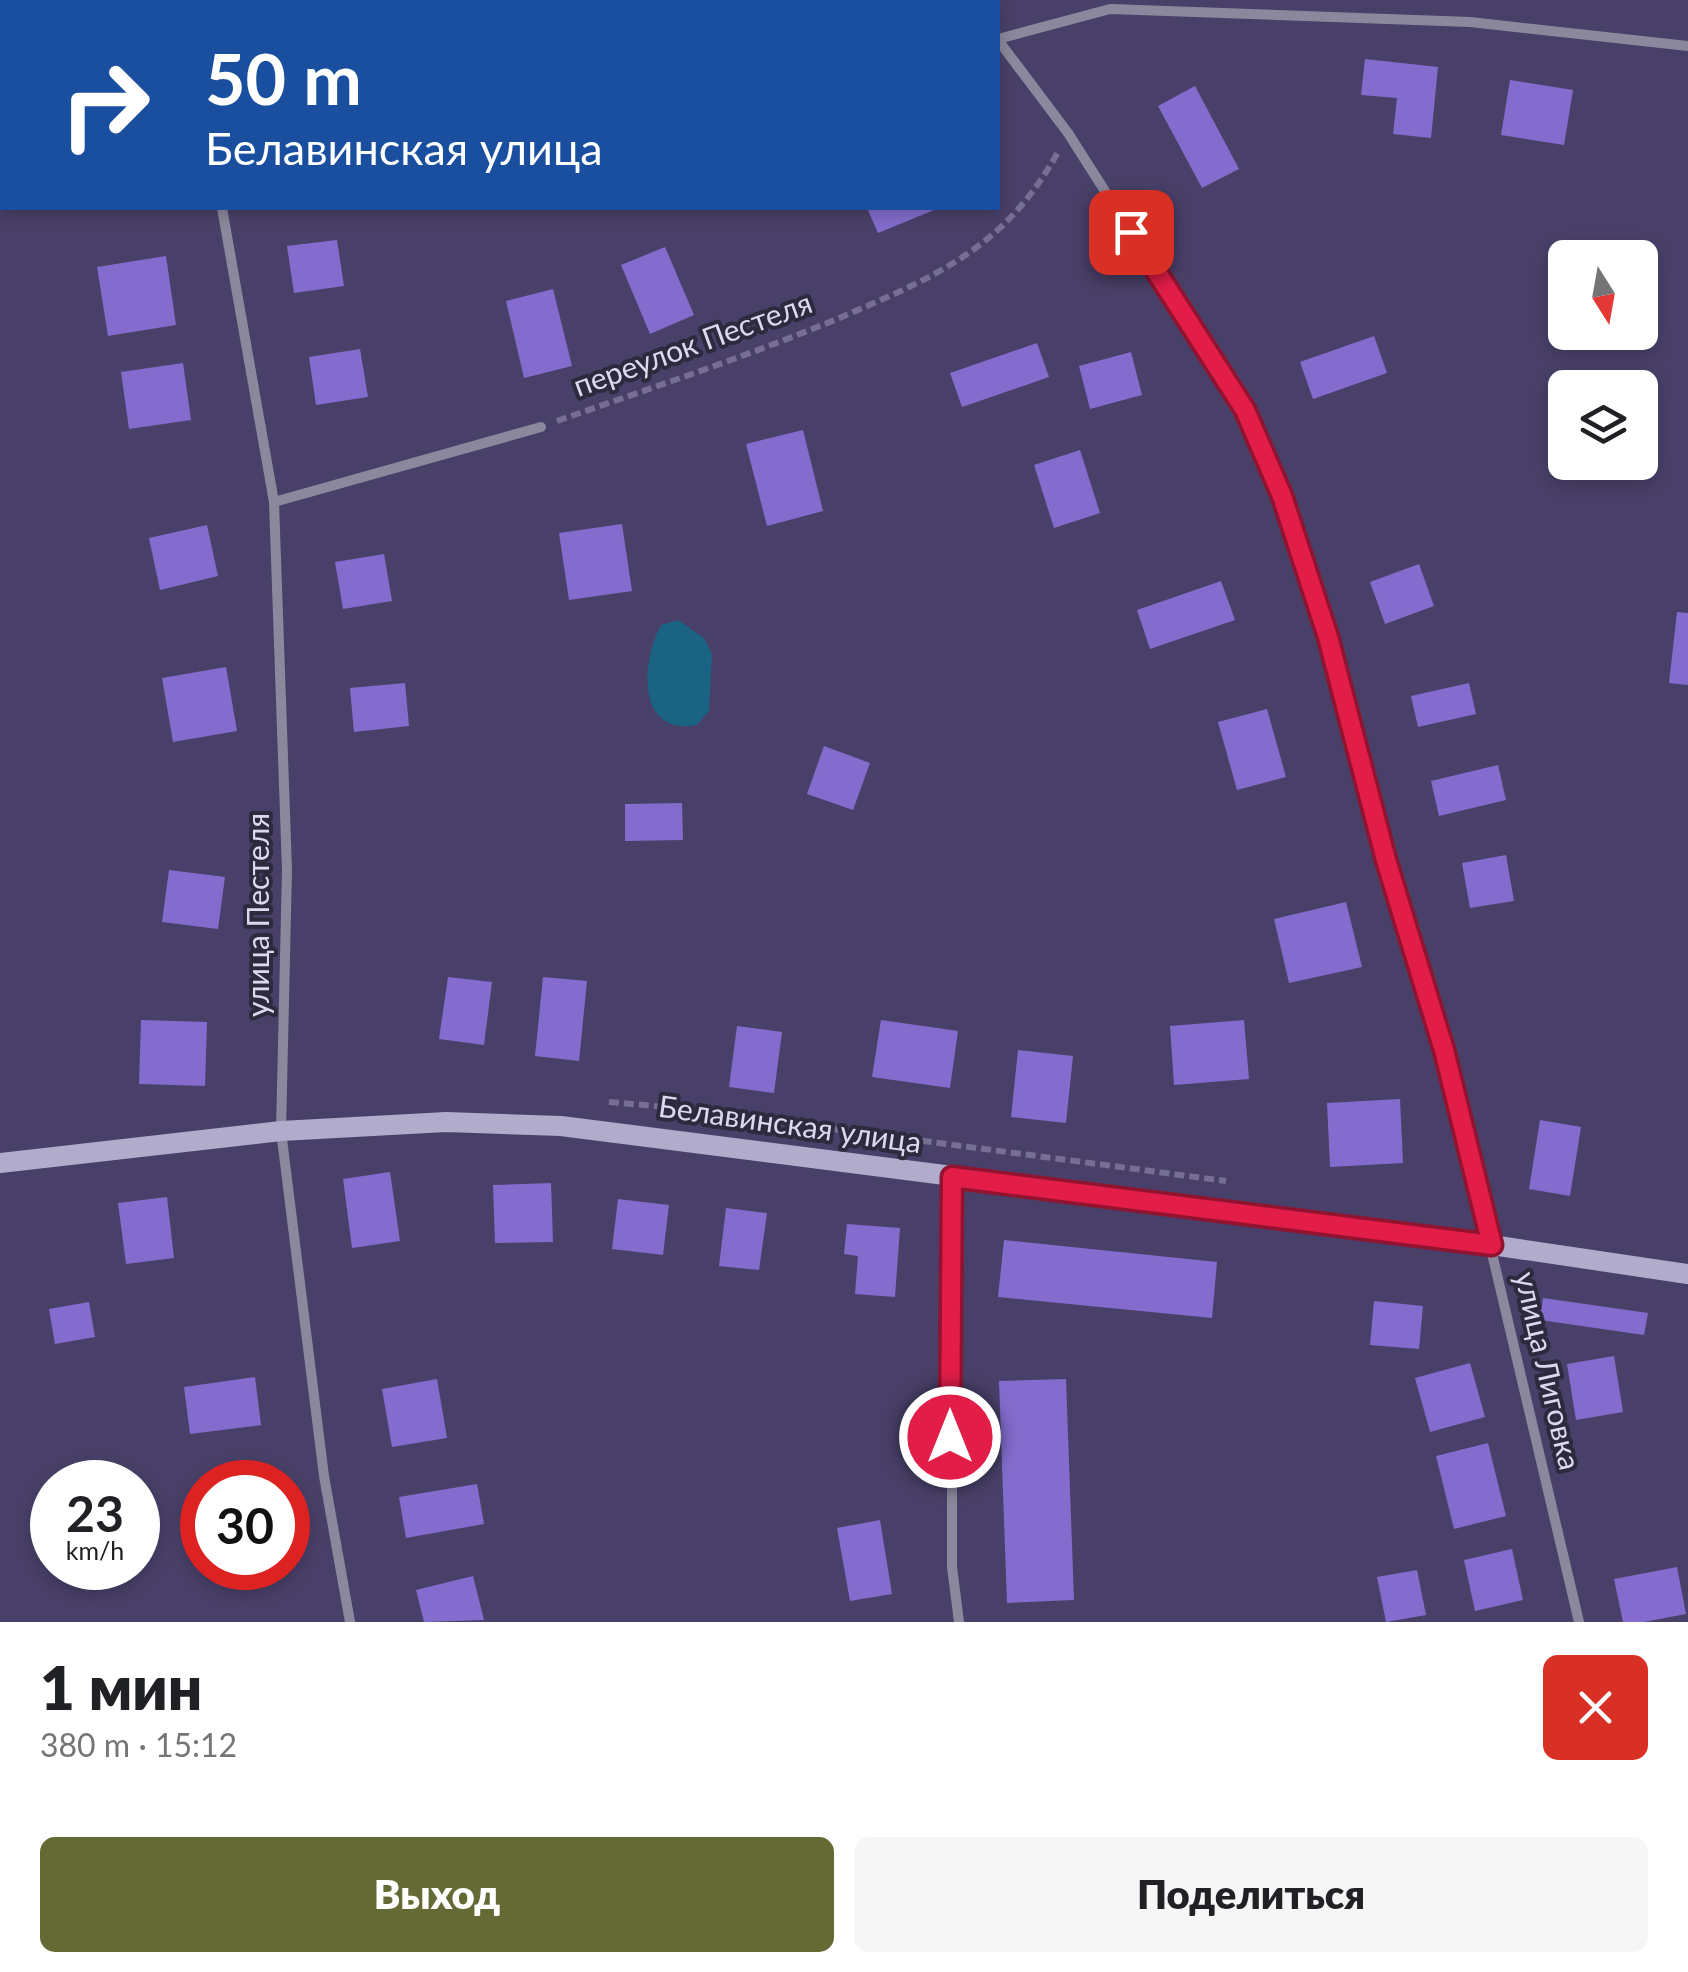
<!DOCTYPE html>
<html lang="ru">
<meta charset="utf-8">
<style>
body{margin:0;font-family:Lato,sans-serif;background:#f6f6f6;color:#202124;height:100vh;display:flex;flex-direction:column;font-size:38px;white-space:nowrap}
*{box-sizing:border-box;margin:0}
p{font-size:32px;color:#757577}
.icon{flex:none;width:55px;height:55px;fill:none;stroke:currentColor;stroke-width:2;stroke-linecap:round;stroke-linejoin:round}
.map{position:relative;height:1622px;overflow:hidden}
.drawer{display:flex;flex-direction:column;background:#fff;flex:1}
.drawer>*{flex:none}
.top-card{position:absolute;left:0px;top:0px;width:1000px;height:210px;box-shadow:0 5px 15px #0003;background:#1a4fa0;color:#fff;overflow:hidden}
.needle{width:65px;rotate:169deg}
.buttons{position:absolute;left:1548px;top:240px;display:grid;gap:20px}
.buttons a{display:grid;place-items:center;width:110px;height:110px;border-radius:15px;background:#fff;box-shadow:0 5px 15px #0003;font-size:50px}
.speed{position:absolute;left:30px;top:1460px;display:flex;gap:20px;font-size:50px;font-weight:700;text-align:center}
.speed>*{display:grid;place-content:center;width:130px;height:130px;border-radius:50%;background:#fff;box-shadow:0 5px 15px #0003;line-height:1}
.speed small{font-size:25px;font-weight:400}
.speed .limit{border:15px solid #d22;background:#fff;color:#111}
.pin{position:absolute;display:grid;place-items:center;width:85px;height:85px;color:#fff;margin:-42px;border-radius:20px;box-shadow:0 5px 15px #0006}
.me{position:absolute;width:110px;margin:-55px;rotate:0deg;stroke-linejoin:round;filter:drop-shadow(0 0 8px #0008)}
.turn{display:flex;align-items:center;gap:35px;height:210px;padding:0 40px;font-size:45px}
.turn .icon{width:130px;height:130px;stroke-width:2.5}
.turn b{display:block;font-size:70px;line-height:85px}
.round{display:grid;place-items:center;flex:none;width:105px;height:105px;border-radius:15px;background:#f6f6f6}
.overview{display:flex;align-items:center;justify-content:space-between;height:170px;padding:0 40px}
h1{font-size:60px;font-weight:800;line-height:75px}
.primary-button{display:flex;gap:20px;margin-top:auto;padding:20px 40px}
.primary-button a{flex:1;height:115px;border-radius:15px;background:#656933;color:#fff;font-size:40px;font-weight:800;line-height:115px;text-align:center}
.primary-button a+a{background:#f6f6f6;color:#202124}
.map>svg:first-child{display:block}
</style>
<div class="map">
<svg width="1688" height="1622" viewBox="0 0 1688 1622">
<rect width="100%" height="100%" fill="#494069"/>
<path fill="#1a6383" d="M678,620L704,638L712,654L709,711L697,725C636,737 641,661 661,625Z"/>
<g fill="#836ccd">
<polygon points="1365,59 1438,67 1431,138 1393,134 1397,98 1361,95"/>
<polygon points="1510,80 1573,90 1564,145 1501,135"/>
<polygon points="1195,86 1239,169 1202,188 1158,106"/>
<polygon points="867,208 939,208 878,233"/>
<polygon points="337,240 344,286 294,293 287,246"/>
<polygon points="665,247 694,315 650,334 621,265"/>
<polygon points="166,256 176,325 108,336 97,267"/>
<polygon points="553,289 572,366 524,378 506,301"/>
<polygon points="1374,336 1387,373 1313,399 1300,362"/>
<polygon points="1037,343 1049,377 962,407 950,373"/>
<polygon points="360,349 368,397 316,405 309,357"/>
<polygon points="1131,352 1142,395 1090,409 1079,366"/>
<polygon points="183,363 191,420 129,429 121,372"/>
<polygon points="803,430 823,511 767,526 746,444"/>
<polygon points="1080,450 1100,513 1054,528 1034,465"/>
<polygon points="622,524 632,591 569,600 559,533"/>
<polygon points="207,525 218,576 160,590 149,538"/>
<polygon points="384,554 392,601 343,609 335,562"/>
<polygon points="1419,564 1434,606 1385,624 1370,582"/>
<polygon points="1221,581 1235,620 1150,649 1137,610"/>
<polygon points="1677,612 1688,613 1688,685 1669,683"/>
<polygon points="226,667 237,731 173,742 162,678"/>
<polygon points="405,683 409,726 354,732 350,688"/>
<polygon points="1469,683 1476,714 1418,727 1411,696"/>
<polygon points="1267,709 1286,777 1237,790 1218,722"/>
<polygon points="824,746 870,763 853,810 807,794"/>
<polygon points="1498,765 1506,800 1439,816 1431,781"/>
<polygon points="682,803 683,840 625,841 625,804"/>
<polygon points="1506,855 1514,901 1470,908 1462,863"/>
<polygon points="169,870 225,877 218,929 162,922"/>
<polygon points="1346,902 1362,967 1289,983 1274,919"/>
<polygon points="448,977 492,982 484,1045 439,1039"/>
<polygon points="543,977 587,981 579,1061 535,1056"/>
<polygon points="141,1020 207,1022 205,1086 139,1084"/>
<polygon points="881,1020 958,1031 950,1088 872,1077"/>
<polygon points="1244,1020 1249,1079 1174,1085 1170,1026"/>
<polygon points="737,1026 782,1032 774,1093 729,1087"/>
<polygon points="1018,1050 1073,1056 1066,1123 1011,1117"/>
<polygon points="1400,1099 1403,1163 1330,1167 1327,1103"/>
<polygon points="1540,1120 1581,1127 1570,1196 1529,1189"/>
<polygon points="390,1172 400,1241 352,1248 343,1179"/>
<polygon points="551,1183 553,1242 495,1243 493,1185"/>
<polygon points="167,1197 174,1258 126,1264 118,1203"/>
<polygon points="618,1199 669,1205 663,1255 612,1249"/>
<polygon points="726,1208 767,1213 759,1270 719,1266"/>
<polygon points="847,1224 900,1228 895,1297 855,1294 858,1256 844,1254"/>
<polygon points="1004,1240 1217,1262 1212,1318 998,1297"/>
<polygon points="1543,1298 1648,1313 1644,1335 1540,1320"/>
<polygon points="1374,1301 1423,1306 1419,1349 1370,1345"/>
<polygon points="89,1302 95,1337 55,1344 49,1309"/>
<polygon points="1614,1356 1623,1412 1576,1420 1567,1364"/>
<polygon points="1470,1363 1485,1417 1430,1432 1415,1378"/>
<polygon points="255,1377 261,1425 190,1434 184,1387"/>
<polygon points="437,1379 447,1438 392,1447 382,1389"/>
<polygon points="1066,1379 1074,1600 1007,1603 999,1381"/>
<polygon points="1488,1443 1506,1516 1454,1529 1436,1456"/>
<polygon points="477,1484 484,1524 406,1538 399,1497"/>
<polygon points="880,1520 892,1594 850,1601 837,1528"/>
<polygon points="1512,1549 1523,1600 1475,1611 1464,1560"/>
<polygon points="1677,1567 1686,1614 1644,1622 1623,1622 1614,1579"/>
<polygon points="1417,1570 1426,1615 1386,1622 1377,1577"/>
<polygon points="473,1576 484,1620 424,1622 416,1590"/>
</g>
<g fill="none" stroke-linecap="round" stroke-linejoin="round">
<g stroke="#776f93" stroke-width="6" stroke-dasharray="10 5" stroke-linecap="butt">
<path d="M557,421C651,388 745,357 837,319C890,296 948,273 992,235C1020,211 1040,184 1058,152"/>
<polyline points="609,1102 667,1107 1226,1181"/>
</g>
<g stroke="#8b889d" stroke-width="10">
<polyline points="189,0 189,2"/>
<polyline points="971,0 973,2"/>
<polyline points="998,39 1110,9 1470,22 1688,46"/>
<polyline points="998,40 1068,133 1245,411 1282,496 1328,637 1386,860 1444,1050 1579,1622"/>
<polyline points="222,208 274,502 287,870 281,1131 324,1476 350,1622"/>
<polyline points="274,502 541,427"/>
<polyline points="952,1177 952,1567 959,1622"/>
</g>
<polyline stroke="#b1accc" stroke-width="20" points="0,1163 281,1131 446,1122 561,1126 1492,1245 1688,1274"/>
</g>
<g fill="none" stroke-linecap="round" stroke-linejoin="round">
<defs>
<polyline id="route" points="950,1437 952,1177 1492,1245 1444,1050 1386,860 1328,637 1282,496 1245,410 1131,232"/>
</defs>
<use href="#route" stroke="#92132f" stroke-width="25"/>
<use href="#route" stroke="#e11d48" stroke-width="18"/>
</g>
<g text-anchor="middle" stroke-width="8" stroke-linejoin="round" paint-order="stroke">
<g font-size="30" fill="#dcd8f1" stroke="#2e2a3d">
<text transform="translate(693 345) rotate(-20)" y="10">переулок Пестеля</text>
<text transform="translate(259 915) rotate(-90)" y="10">улица Пестеля</text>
<text transform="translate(790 1125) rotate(8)" y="10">Белавинская улица</text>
<text transform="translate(1547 1371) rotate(77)" y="10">улица Лиговка</text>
</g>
</g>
</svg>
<div class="buttons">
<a><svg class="needle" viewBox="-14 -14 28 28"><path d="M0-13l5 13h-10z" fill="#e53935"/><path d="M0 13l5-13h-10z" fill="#757577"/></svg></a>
<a><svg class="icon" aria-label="layers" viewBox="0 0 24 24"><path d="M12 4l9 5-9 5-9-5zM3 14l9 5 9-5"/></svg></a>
</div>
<div class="speed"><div>23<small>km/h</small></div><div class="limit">30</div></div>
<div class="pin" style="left:1131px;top:232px;background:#d93025"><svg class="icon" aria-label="arrive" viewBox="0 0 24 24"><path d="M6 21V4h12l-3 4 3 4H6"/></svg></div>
<svg class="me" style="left:950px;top:1437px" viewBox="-20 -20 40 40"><circle r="17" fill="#e11d48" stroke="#fff" stroke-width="3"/><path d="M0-11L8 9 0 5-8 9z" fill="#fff"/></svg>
<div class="top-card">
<div class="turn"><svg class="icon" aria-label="right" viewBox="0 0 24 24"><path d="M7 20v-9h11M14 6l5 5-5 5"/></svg><div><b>50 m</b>Белавинская улица</div></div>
</div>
</div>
<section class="drawer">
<div class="overview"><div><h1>1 мин</h1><p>380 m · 15:12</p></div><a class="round" style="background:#d93025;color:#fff"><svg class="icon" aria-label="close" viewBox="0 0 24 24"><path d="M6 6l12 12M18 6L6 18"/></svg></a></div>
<div class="primary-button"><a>Выход</a><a>Поделиться</a></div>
</section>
